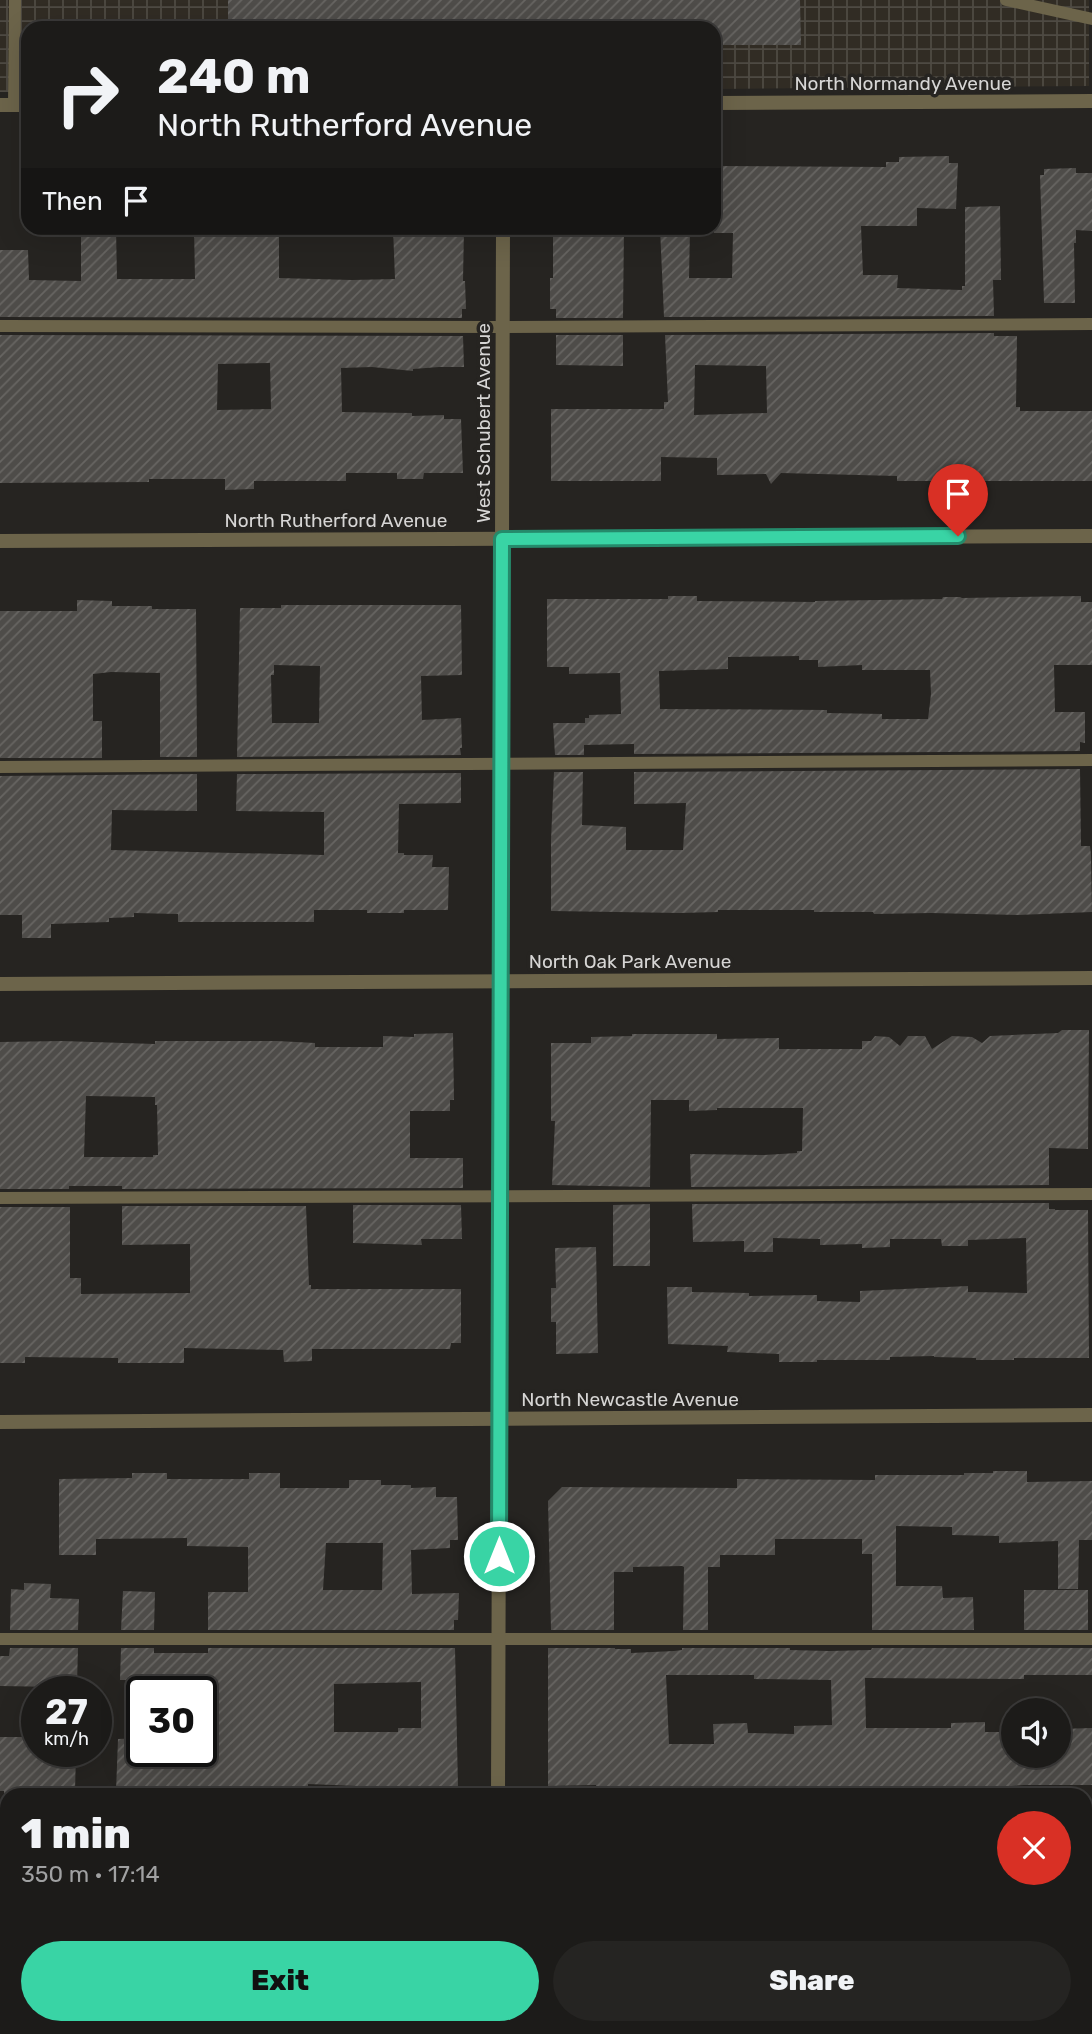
<!DOCTYPE html>
<meta charset="utf-8">
<style>
body{margin:0;font-family:Rubik,sans-serif;background:#252422;color:#f1f3f6;height:100vh;display:flex;flex-direction:column;font-size:26px;white-space:nowrap}
*{box-sizing:border-box;margin:0}
p{font-size:23px;color:#a0a1a2}
.icon{flex:none;width:38px;height:38px;fill:none;stroke:currentColor;stroke-width:2;stroke-linecap:round;stroke-linejoin:round}
.map{position:relative;flex:1;overflow:hidden}
.details{position:absolute;left:0px;top:1788px;width:1092px;height:247px;display:flex;flex-direction:column;background:#1c1b19;border-radius:21px 21px 0 0;box-shadow:0 7px 28px #0002,0 0 0 2px #3a3938}
.details>*{flex:none}
.top-card{position:absolute;left:21px;top:21px;width:700px;height:214px;border-radius:21px;box-shadow:0 7px 28px #0002,0 0 0 2px #3a3938;background:#1c1b19;color:#f1f3f6;overflow:hidden}
.tools{position:absolute;left:1001px;top:1698px;display:grid;gap:14px}
.tools a{display:grid;place-items:center;width:70px;height:70px;border-radius:50%;background:#1c1b19;box-shadow:0 7px 28px #0002,0 0 0 2px #3a3938;font-size:35px}
.speed{position:absolute;left:21px;top:1676px;display:flex;gap:14px;font-size:35px;font-weight:700;text-align:center}
.speed>*{display:grid;place-content:center;width:91px;height:91px;border-radius:50%;background:#1c1b19;box-shadow:0 7px 28px #0002,0 0 0 2px #3a3938;line-height:1}
.speed small{font-size:18px;font-weight:400}
.speed .limit{border:4px solid #111;border-radius:10px;background:#fff;color:#111}
.pin{position:absolute;display:grid;place-items:center;width:60px;height:60px;color:#fff;margin:-72px -30px;border-radius:50% 50% 50% 0;rotate:-45deg;box-shadow:0 0 7px #0007}
.pin .icon{rotate:45deg}
.me{position:absolute;width:77px;margin:-38px;rotate:0deg;stroke-linejoin:round;filter:drop-shadow(0 0 5px #0008)}
.turn{display:flex;align-items:center;gap:24px;height:147px;padding:0 21px;font-size:32px}
.turn .icon{width:91px;height:91px;stroke-width:2.5}
.turn b{display:block;font-size:49px;line-height:60px}
.then{display:flex;align-items:center;height:66px;padding:0 21px;background:#0003;gap:14px;font-size:26px}
.round{display:grid;place-items:center;flex:none;width:74px;height:74px;border-radius:37px;background:#252422}
.headline{display:flex;align-items:center;justify-content:space-between;height:119px;padding:0 21px}
h1{font-size:42px;font-weight:800;line-height:52px}
.primary-button{display:flex;gap:14px;margin-top:auto;padding:14px 21px}
.primary-button a{flex:1;height:80px;border-radius:42px;background:#39d4a5;color:#111;font-size:28px;font-weight:800;line-height:80px;text-align:center}
.primary-button a+a{background:#252422;color:#f1f3f6}
.map>svg:first-child{display:block}
</style>
<div class="map">
<svg width="1092" height="2034" viewBox="0 0 1092 2034">
<defs>
<pattern id="industrial-grid" width="8" height="8" patternUnits="userSpaceOnUse" patternTransform="scale(1.75)"><rect width="8" height="8" fill="#312c24"/><path d="M0 4h8M4 0v8" fill="none" stroke="#4e4a43"/></pattern>
<pattern id="building-hatch" width="6" height="6" patternUnits="userSpaceOnUse" patternTransform="scale(1.75)"><rect width="6" height="6" fill="#4e4c49"/><path d="M-1 1l2-2M0 6l6-6M5 7l2-2" fill="none" stroke="#676562"/></pattern>
</defs>
<rect width="100%" height="100%" fill="#262421"/>
<polygon fill="url(#industrial-grid)" points="0,0 1089,0 1089,86 714,89 714,28 28,28 28,92 0,92"/>
<g fill="url(#building-hatch)" fill-rule="evenodd">
<polygon points="228,0 800,0 801,45 714,45 714,28 228,28"/>
<polygon points="949,156 949,163 958,163 956,209 917,208 917,226 861,226 863,275 898,275 897,288 962,290 962,286 965,286 965,207 1000,206 1001,280 993,280 994,316 664,317 660,228 690,228 689,278 732,278 733,233 714,233 714,166 886,167 886,162 899,162 899,157"/>
<polygon points="1076,168 1076,173 1092,173 1092,231 1076,230 1076,243 1074,243 1075,303 1044,303 1040,175 1044,175 1044,169"/>
<polygon points="81,228 116,228 117,279 195,279 194,228 279,228 279,278 352,280 395,279 393,228 464,228 463,281 465,281 466,309 462,309 462,318 0,317 0,250 28,250 29,280 81,281"/>
<polygon points="553,228 624,228 623,318 556,318 556,309 550,309 550,278 553,278"/>
<path d="M994,333V336H1017L1016,407H1020V411H1092V481H897V476L781,473L771,484L766,474L717,475V458L661,457V481H551V409H664V402H668L665,335ZM695,365L766,366L767,413L694,415Z"/>
<path d="M0,335L463,336L464,367H439L413,369V371L372,367L341,368L342,412L412,413V416L444,415V419H461L463,473H424L423,479H397V473H346V481H254V489L225,490V479H149V482L0,483ZM270,363L271,409L217,410L218,364Z"/>
<polygon points="556,335 623,335 623,366 556,365"/>
<path d="M668,596H697V601L815,602V601L942,599L943,597H960L962,598L1081,596V602H1092V665H1054L1055,712H1085V743L1080,742V751L634,754V744L584,745V755H555L553,723H585V718H589V715L621,714L620,673L569,674V667H547V599H668ZM799,656V660H818V667L862,665V670H930L931,694L928,719H882V714L827,713V710L660,709L659,671L728,669V657Z"/>
<polygon points="77,600 112,601 112,606 152,606 152,609 196,609 197,757 160,757 160,673 111,672 93,674 93,721 102,721 102,758 0,758 0,611 77,611"/>
<path d="M281,605H461L462,675L421,676L422,720L461,718L462,748H460L461,755L237,757L240,608H281ZM274,665L320,666L319,723H272L271,675H274Z"/>
<polygon points="1080,769 1081,846 1090,846 1091,855 1092,912 1018,915 931,913 874,914 873,912 814,912 814,910 718,910 718,912 680,913 551,911 551,840 554,772 583,772 582,825 626,827 626,850 683,850 686,803 634,804 634,772"/>
<polygon points="461,773 461,803 399,804 398,853 404,853 404,855 433,855 432,867 449,867 448,910 404,910 404,913 367,913 367,910 314,910 314,922 178,922 178,914 134,913 134,917 109,918 109,922 51,924 51,938 22,938 22,915 0,915 0,776 197,774 197,811 112,810 111,850 324,855 324,812 236,811 237,774"/>
<polygon points="1062,1030 1089,1030 1088,1149 1049,1148 1049,1185 691,1187 690,1154 764,1155 797,1153 797,1151 802,1151 803,1108 717,1108 717,1110 689,1111 689,1100 651,1100 650,1187 552,1185 555,1121 551,1121 551,1043 591,1043 591,1037 632,1036 632,1034 717,1034 717,1039 779,1038 779,1049 862,1049 862,1041 871,1041 875,1036 889,1037 900,1046 908,1036 925,1036 932,1049 952,1036 972,1037 982,1043 990,1036 1058,1033"/>
<path d="M453,1033L454,1100H450V1111H410V1158H463V1188L122,1189V1186H69V1189H0V1042L62,1041L155,1044V1041H277L315,1043V1047H383V1036L414,1037V1034ZM86,1096L155,1097V1105H157L158,1155H153V1157H84Z"/>
<polygon points="1049,1203 1049,1209 1055,1209 1055,1210 1088,1210 1089,1358 1014,1358 1014,1360 976,1360 976,1358 934,1357 934,1356 890,1357 890,1360 817,1360 817,1362 779,1362 779,1354 727,1352 728,1346 668,1344 667,1287 692,1287 692,1292 749,1293 749,1296 817,1295 817,1301 860,1302 860,1291 968,1286 968,1292 1027,1293 1026,1238 968,1240 968,1246 942,1246 941,1239 890,1239 890,1247 862,1248 862,1244 820,1245 820,1239 773,1238 773,1252 744,1252 744,1241 693,1242 692,1204"/>
<polygon points="650,1204 650,1266 613,1266 613,1205"/>
<polygon points="353,1205 461,1205 462,1239 421,1239 422,1245 353,1243"/>
<polygon points="122,1206 306,1206 309,1285 311,1285 311,1289 461,1289 461,1343 451,1343 450,1349 312,1349 312,1361 284,1362 283,1350 184,1348 184,1363 118,1363 118,1358 25,1357 25,1363 0,1363 0,1207 70,1207 70,1278 81,1278 81,1294 190,1293 190,1244 122,1245"/>
<polygon points="596,1247 598,1353 556,1354 556,1322 551,1322 551,1288 556,1288 555,1248"/>
<polygon points="993,1471 1027,1471 1027,1482 1092,1481 1092,1540 1079,1540 1078,1589 1058,1589 1058,1541 999,1543 999,1536 952,1535 952,1527 896,1526 896,1586 942,1586 943,1598 973,1597 974,1630 872,1630 872,1554 862,1554 862,1539 775,1539 775,1555 720,1555 720,1567 708,1567 708,1630 683,1630 684,1567 682,1566 633,1567 633,1572 614,1572 614,1630 551,1630 548,1501 562,1487 737,1488 737,1479 875,1480 875,1475 964,1475 964,1473 993,1473"/>
<path d="M132,1473H167V1479H249V1473H280V1488H349V1480H381V1485H411V1488L436,1487V1497H457L458,1540H450V1548L411,1550L412,1594L459,1593L458,1620H454V1630H208V1592H248V1547L187,1546V1538L96,1539V1555H59V1479L132,1478ZM326,1543H383L382,1590H323Z"/>
<polygon points="24,1583 51,1584 50,1598 79,1599 78,1630 10,1630 11,1589 24,1590"/>
<rect x="1024" y="1590" width="64" height="40"/>
<polygon points="123,1591 155,1592 154,1630 121,1630"/>
<polygon points="10,1648 78,1648 77,1684 58,1684 58,1687 0,1686 0,1656 9,1656"/>
<path d="M121,1648H154V1653H208V1648H455L458,1787H414V1796L384,1795V1787H382L308,1784V1790L212,1793L116,1792L118,1739L142,1738V1752H201V1686H193V1680H120ZM421,1682V1728H398V1732H334V1684Z"/>
<path d="M548,1648H615V1649H631V1653L674,1651L682,1650V1648H790V1650L829,1651L871,1650L872,1648H1092V1675H1024V1679L865,1678L866,1728H951V1723L985,1722V1732H1013V1755H1059V1729L1092,1728V1785H1024L985,1788L891,1789L890,1787L785,1789V1790L666,1789L615,1791V1787H596V1785L548,1786ZM666,1675H754V1679L831,1680L832,1725L794,1726V1734L748,1733L747,1723L713,1724L714,1744H669Z"/>
<polygon points="0,1737 37,1737 37,1752 76,1752 75,1792 58,1789 58,1794 4,1794 4,1791 0,1791"/>
</g>
<g fill="none" stroke-linecap="round" stroke-linejoin="round">
<g stroke="#6c644a" stroke-width="12">
<polyline points="1006,0 1092,19"/>
<polyline points="14,105 15,0"/>
<polyline points="0,326 503,327 1092,324"/>
<polyline points="0,767 1092,760"/>
<polyline points="0,1198 1092,1194"/>
<polyline points="0,1639 1092,1639"/>
</g>
<g stroke="#6c644a" stroke-width="14">
<polyline points="714,103 1092,101"/>
<polyline points="0,105 28,105"/>
<polyline points="0,541 1092,536"/>
<polyline points="0,1422 1092,1415"/>
<polyline points="498,1796 503,228"/>
<polyline points="1085,1853 1092,1853"/>
<polyline points="0,1860 7,1860"/>
<polyline points="497,2034 497,2028"/>
</g>
<polyline stroke="#6c644a" stroke-width="14" points="0,984 1092,978"/>
</g>
<g fill="none" stroke-linecap="round" stroke-linejoin="round">
<defs>
<polyline id="route" points="499,1556 502,539 958,536"/>
</defs>
<use href="#route" stroke="#258a6b" stroke-width="18"/>
<use href="#route" stroke="#39d4a5" stroke-width="12"/>
</g>
<g text-anchor="middle" stroke-width="7" stroke-linejoin="round" paint-order="stroke">
<g font-size="19" fill="#d6d5d4" stroke="#262421">
<text x="903" y="90">North Normandy Avenue</text>
<text transform="translate(483 423) rotate(-90)" y="7">West Schubert Avenue</text>
<text x="336" y="527">North Rutherford Avenue</text>
<text x="630" y="968">North Oak Park Avenue</text>
<text x="630" y="1406">North Newcastle Avenue</text>
</g>
</g>
</svg>
<div class="tools">
<a><svg class="icon" aria-label="sound" viewBox="0 0 24 24"><path d="M4 9h4l5-4v14l-5-4H4zM17 9q2 3 0 6"/></svg></a>
</div>
<div class="speed"><div>27<small>km/h</small></div><div class="limit">30</div></div>
<div class="pin" style="left:958px;top:536px;background:#d93025"><svg class="icon" aria-label="arrive" viewBox="0 0 24 24"><path d="M6 21V4h12l-3 4 3 4H6"/></svg></div>
<svg class="me" style="left:499px;top:1556px" viewBox="-20 -20 40 40"><circle r="17" fill="#39d4a5" stroke="#fff" stroke-width="3"/><path d="M0-11L8 9 0 5-8 9z" fill="#fff"/></svg>
<div class="top-card">
<div class="turn"><svg class="icon" aria-label="right" viewBox="0 0 24 24"><path d="M7 20v-9h11M14 6l5 5-5 5"/></svg><div><b>240 m</b>North Rutherford Avenue</div></div>
<div class="then">Then<svg class="icon" aria-label="arrive" viewBox="0 0 24 24"><path d="M6 21V4h12l-3 4 3 4H6"/></svg></div>
</div>
<section class="details">
<div class="headline"><div><h1>1 min</h1><p>350 m · 17:14</p></div><a class="round" style="background:#d93025;color:#fff"><svg class="icon" aria-label="close" viewBox="0 0 24 24"><path d="M6 6l12 12M18 6L6 18"/></svg></a></div>
<div class="primary-button"><a>Exit</a><a>Share</a></div>
</section>
</div>
